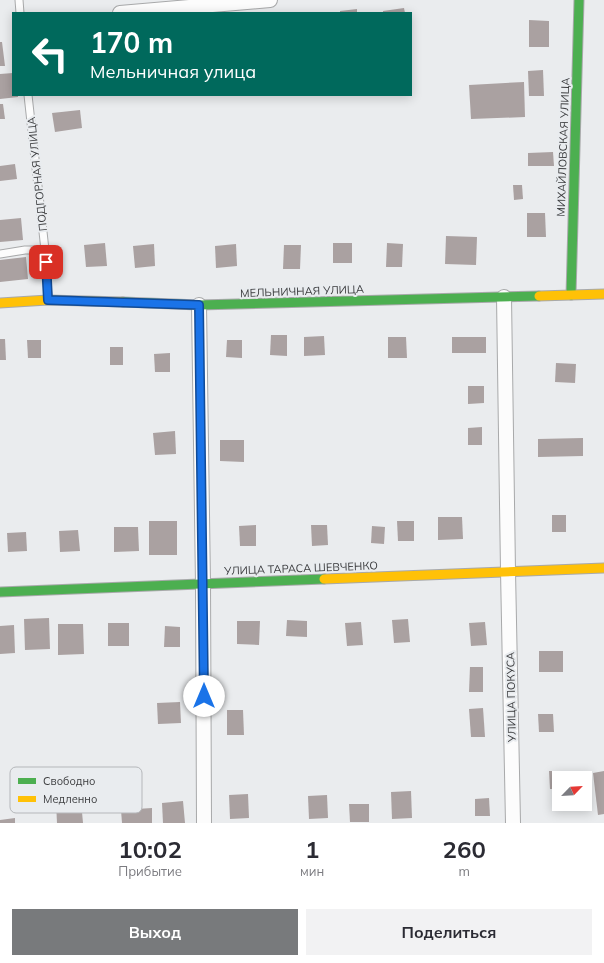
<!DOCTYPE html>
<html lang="ru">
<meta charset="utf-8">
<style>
body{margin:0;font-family:Mulish,sans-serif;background:#f2f2f3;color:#2b2b33;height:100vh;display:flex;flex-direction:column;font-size:15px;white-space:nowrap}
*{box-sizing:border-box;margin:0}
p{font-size:13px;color:#7c7c81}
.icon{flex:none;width:22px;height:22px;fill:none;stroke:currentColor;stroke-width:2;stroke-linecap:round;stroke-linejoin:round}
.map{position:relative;height:823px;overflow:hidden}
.side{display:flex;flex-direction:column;background:#fff;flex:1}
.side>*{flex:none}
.top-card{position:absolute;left:12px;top:12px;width:400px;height:84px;border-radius:0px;box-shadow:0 2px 10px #0003;background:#00695c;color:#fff;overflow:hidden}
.needle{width:26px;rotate:65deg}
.fabs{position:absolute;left:552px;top:771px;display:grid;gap:8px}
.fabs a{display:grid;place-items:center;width:40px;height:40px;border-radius:0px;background:#fff;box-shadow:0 2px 10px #0003;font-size:20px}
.pin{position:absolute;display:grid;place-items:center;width:34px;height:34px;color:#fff;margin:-17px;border-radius:8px;box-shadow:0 2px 6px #0006}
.me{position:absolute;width:44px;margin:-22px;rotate:0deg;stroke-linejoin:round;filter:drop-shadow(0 0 3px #0008)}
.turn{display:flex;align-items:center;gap:14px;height:84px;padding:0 12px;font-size:18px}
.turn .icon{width:52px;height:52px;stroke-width:2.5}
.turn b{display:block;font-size:28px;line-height:34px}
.eta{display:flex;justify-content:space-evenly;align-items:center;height:68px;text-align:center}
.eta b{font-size:24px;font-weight:700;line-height:28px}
.action{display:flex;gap:8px;margin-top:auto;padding:8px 12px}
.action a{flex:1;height:46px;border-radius:0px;background:#787a7c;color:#fff;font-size:16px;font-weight:700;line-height:46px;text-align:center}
.action a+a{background:#f2f2f3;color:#2b2b33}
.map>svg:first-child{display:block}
</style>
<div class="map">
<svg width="604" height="823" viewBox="0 0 604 823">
<rect width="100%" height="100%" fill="#eaecee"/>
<g fill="#aaa1a1">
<polygon points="404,8 405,13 383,13 383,11"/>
<polygon points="357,9 357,13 340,13 340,11"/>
<polygon points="529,20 549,21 549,47 529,47"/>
<polygon points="0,42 2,42 5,66 0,66"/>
<polygon points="543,70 544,96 529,96 528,71"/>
<polygon points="13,73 13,95 18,95 18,97 0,99 0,74"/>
<polygon points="524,82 525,117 471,119 469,85"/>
<polygon points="0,104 3,104 5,119 0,119"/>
<polygon points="80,110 82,128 55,132 52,113"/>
<polygon points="553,152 554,166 528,166 528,153"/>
<polygon points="15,164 17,179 0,181 0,166"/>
<polygon points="513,185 522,185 523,199 514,200"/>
<polygon points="527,213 545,213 546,237 527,237"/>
<polygon points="21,218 23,240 0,242 0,220"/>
<polygon points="446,236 477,237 476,265 445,264"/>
<polygon points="105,243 107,266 86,267 84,245"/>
<rect x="333" y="243" width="19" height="20"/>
<polygon points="387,243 403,244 402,267 386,267"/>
<polygon points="154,244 155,266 135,268 133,246"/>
<polygon points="236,244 237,266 216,268 215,246"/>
<polygon points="284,245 301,245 300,269 283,269"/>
<polygon points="26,257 28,279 0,282 0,260"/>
<polygon points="271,335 287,335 287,356 270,355"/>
<polygon points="324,336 325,355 304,356 304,337"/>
<polygon points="388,337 406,337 407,358 388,358"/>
<rect x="452" y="337" width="34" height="16"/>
<polygon points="0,339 5,339 6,360 0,360"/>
<polygon points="27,340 41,340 41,358 28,358"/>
<polygon points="227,340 242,340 242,358 226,357"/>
<rect x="110" y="347" width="13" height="18"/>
<polygon points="170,353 170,372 155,372 154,354"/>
<polygon points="556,363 576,364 575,383 555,382"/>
<polygon points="468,386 484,386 484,403 468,404"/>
<polygon points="482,427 482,445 468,445 468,428"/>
<polygon points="175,431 176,454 155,455 153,433"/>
<polygon points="583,438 583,456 538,457 538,439"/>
<polygon points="220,440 244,440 244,462 220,461"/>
<rect x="552" y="515" width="14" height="17"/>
<polygon points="438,517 462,517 463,539 438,540"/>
<rect x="149" y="521" width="28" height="34"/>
<polygon points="397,521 414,521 414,541 398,541"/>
<polygon points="256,525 256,546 240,546 239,526"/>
<polygon points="311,525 327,525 328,545 312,546"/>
<polygon points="372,526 385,527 384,544 371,543"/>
<polygon points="114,527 138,527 139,551 114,552"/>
<polygon points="78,530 80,551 60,552 59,531"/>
<polygon points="26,532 27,551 8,552 7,533"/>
<polygon points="49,618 50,649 25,650 24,619"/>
<polygon points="408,619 410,642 394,643 392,620"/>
<polygon points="287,620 307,621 307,637 286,636"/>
<polygon points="237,621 260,621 259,645 237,644"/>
<polygon points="361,622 363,645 347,646 345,623"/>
<polygon points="485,622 487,645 471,646 469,623"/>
<rect x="108" y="623" width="21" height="23"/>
<polygon points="58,624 83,624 84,654 58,655"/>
<polygon points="14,625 15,653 0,654 0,626"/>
<polygon points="165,626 180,627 180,647 164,647"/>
<rect x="539" y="651" width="24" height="21"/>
<polygon points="470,667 483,667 483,692 469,692"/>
<polygon points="180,702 181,723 158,724 157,703"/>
<polygon points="483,708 485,737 471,737 469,709"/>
<polygon points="227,710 243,710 244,735 227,735"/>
<polygon points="538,714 553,714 554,732 539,732"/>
<polygon points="549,771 564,771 564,778 559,778 559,789 550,789"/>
<polygon points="604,771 604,814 598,815 593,773"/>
<polygon points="411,791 412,818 392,819 391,792"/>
<polygon points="248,794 249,818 230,819 229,795"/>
<polygon points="327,795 328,818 309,819 308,796"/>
<polygon points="489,798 490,816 475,816 475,799"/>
<polygon points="81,801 83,823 57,823 56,802"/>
<polygon points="183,801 185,823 163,823 162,803"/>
<polygon points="349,804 369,804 369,822 350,822"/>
<polygon points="152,808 152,823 122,823 121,810"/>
<polygon points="15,818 15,823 0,823 0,820"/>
</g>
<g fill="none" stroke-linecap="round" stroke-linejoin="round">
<defs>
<g id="lane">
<polyline points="19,0 20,13"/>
<polyline points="28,95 45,250 48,298"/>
<polyline points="0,254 25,250 45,250"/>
</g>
<g id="street">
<polyline points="120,13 270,0"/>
<polyline points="504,297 508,571 513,823"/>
<polyline points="199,305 203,584 204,823"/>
</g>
<g id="fast">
<polyline points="571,295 579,0"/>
<polyline points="123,302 199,305 539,296"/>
<polyline points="0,592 324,579"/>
</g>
<g id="slow">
<polyline points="539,296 604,294"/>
<polyline points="0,303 48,300 123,302"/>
<polyline points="324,579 604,568"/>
</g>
</defs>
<use href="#lane" stroke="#a8a9aa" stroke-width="9"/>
<use href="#street" stroke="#a8a9aa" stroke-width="16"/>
<use href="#fast" stroke="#a8a9aa" stroke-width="11"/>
<use href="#slow" stroke="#a8a9aa" stroke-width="11"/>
<use href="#lane" stroke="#fcfcfc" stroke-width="7"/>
<use href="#street" stroke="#fcfcfc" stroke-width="14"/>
<use href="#fast" stroke="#4caf50" stroke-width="9"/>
<use href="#slow" stroke="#ffc107" stroke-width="9"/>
</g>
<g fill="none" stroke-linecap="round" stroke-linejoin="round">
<defs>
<polyline id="route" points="46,262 48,300 199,305 204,696"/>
</defs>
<use href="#route" stroke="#114b97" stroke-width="10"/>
<use href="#route" stroke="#1a73e8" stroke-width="7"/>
</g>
<g text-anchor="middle" stroke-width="4" stroke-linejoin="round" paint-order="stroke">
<g font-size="11" fill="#3b3c3e" stroke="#e9ecef">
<text transform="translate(563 147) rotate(-88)" y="4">МИХАЙЛОВСКАЯ УЛИЦА</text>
<text transform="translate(37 174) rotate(-96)" y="4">ПОДГОРНАЯ УЛИЦА</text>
<text transform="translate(302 291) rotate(-2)" y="4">МЕЛЬНИЧНАЯ УЛИЦА</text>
<text transform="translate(301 568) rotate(-2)" y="4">УЛИЦА ТАРАСА ШЕВЧЕНКО</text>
<text transform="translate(511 697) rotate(-91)" y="4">УЛИЦА ПОКУСА</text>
</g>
</g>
<rect x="10" y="767" width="132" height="46" rx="6" fill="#e9ecef" stroke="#b5b7ba" stroke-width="1"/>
<rect x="18" y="778" width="18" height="6" fill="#4caf50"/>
<rect x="18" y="796" width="18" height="6" fill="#ffc107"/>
<g font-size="11" fill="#3b3c3e">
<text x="43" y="785">Свободно</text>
<text x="43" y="803">Медленно</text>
</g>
</svg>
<div class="fabs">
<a><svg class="needle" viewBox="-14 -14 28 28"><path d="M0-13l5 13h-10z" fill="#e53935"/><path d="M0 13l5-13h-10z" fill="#7c7c81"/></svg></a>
</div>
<div class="pin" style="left:46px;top:262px;background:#d93025"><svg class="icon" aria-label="arrive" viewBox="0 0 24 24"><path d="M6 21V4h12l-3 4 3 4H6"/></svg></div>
<svg class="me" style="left:204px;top:696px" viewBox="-20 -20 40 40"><circle r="19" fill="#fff"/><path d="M0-13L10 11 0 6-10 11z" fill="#1a73e8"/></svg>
<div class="top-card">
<div class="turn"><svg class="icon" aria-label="left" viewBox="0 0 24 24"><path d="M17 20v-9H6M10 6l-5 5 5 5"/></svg><div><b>170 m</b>Мельничная улица</div></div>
</div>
</div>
<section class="side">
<div class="eta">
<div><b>10:02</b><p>Прибытие</p></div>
<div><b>1</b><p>мин</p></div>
<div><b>260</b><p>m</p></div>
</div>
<div class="action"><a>Выход</a><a>Поделиться</a></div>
</section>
